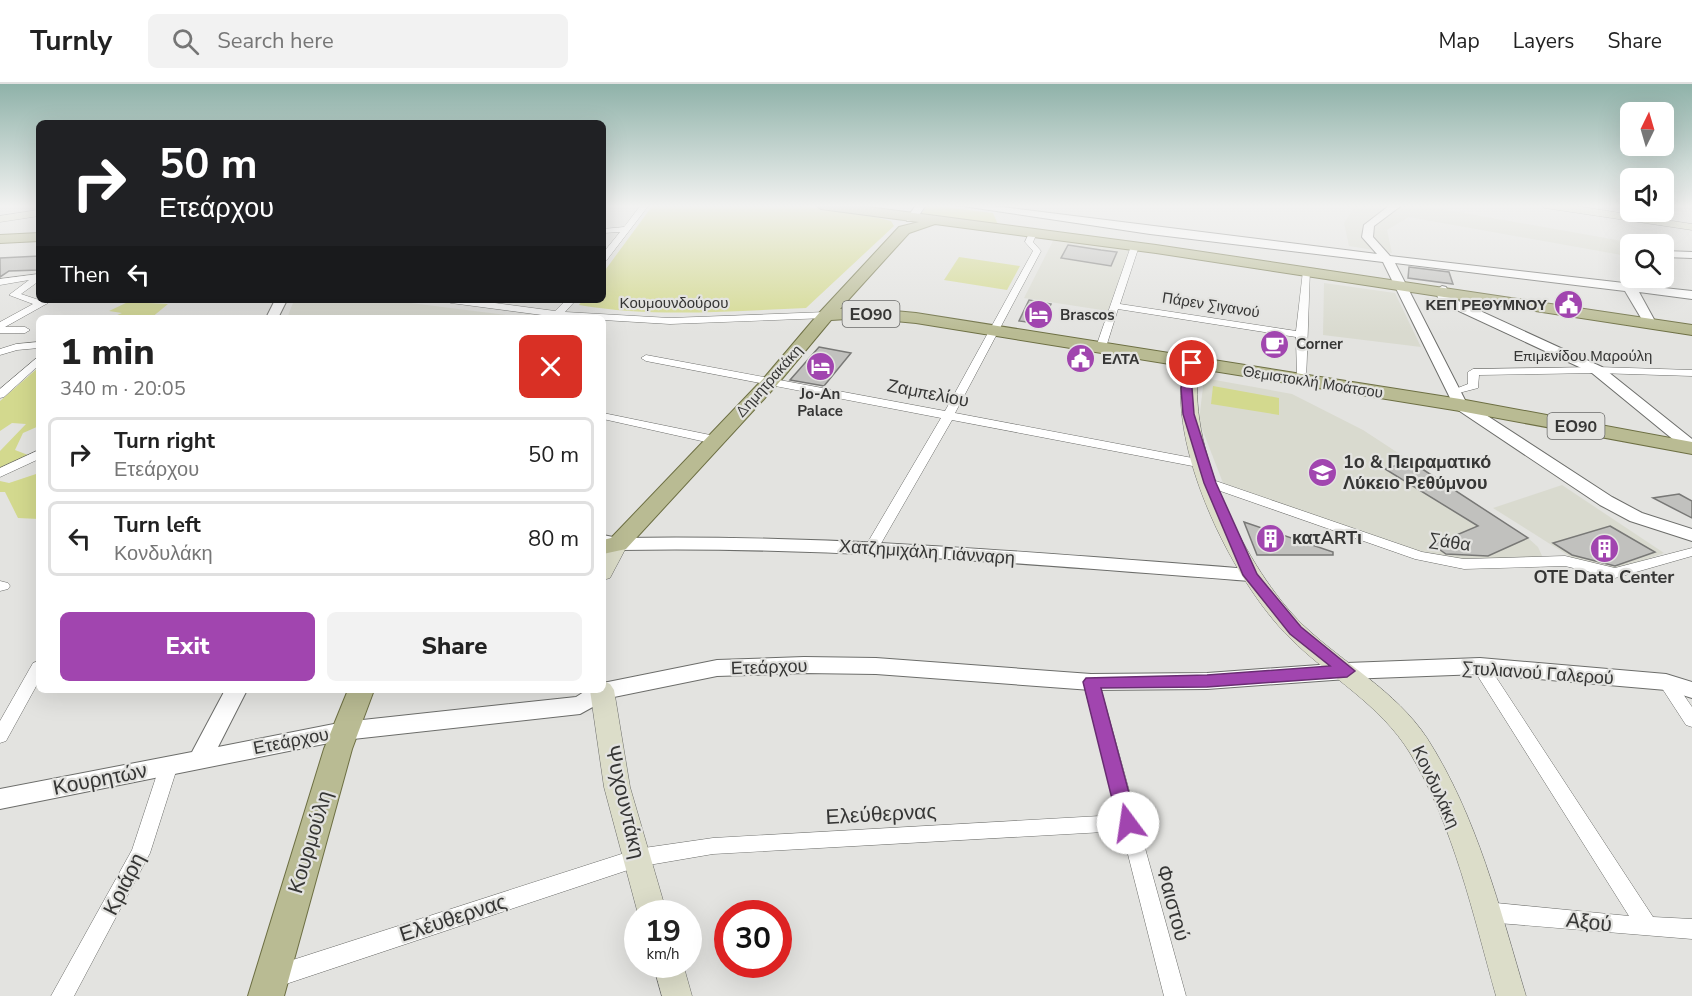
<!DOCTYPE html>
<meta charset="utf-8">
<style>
body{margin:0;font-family:"Nunito Sans",sans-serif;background:#f2f2f2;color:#222;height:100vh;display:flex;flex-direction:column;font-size:22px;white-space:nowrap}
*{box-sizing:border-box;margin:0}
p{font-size:20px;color:#767676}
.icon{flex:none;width:33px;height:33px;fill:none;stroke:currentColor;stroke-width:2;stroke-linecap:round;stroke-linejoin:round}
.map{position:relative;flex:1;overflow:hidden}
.side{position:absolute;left:36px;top:231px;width:570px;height:378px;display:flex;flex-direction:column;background:#fff;border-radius:9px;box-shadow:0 6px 24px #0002}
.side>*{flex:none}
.banner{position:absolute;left:36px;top:36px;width:570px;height:183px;border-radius:9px;box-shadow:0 6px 24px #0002;background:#202124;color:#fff;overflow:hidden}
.needle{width:39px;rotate:5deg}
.controls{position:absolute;left:1620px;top:18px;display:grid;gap:12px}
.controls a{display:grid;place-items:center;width:54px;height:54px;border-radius:9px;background:#fff;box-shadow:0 6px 24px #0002;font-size:30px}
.speed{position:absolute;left:624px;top:816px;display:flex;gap:12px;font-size:30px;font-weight:700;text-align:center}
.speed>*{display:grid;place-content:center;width:78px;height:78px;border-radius:50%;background:#fff;box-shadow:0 6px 24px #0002;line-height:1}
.speed small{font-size:15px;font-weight:400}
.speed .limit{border:9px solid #d22;background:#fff;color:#111}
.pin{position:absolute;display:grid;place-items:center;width:51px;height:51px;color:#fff;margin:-26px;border:3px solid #fff;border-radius:50%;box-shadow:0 2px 6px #0007}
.me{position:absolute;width:66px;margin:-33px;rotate:346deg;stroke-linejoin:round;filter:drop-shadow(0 0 4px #0008)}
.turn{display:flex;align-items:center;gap:21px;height:126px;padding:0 24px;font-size:27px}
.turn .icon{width:78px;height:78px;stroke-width:2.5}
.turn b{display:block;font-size:42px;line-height:51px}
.then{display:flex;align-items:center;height:57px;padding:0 24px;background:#0003;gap:12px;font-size:22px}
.round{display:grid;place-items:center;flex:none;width:63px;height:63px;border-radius:9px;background:#f2f2f2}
.overview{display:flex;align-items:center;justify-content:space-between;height:102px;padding:0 24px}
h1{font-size:36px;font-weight:800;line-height:45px}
.cta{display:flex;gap:12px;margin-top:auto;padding:12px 24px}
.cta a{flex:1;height:69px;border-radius:9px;background:#a145af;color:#fff;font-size:24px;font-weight:800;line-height:69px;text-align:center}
.cta a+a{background:#f2f2f2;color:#222}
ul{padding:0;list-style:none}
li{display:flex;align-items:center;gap:18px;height:75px;margin:0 12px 9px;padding:0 12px;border:3px solid #e0e0e0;border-radius:9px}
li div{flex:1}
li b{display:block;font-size:22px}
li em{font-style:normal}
header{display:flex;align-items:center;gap:36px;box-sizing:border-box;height:84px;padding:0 30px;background:#fff;border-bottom:2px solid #e0e0e0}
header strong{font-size:28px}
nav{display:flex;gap:33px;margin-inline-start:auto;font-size:21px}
.search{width:420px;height:54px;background:#f2f2f2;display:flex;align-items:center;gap:15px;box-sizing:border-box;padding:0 21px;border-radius:9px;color:#767676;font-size:22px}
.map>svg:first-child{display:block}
</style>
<header>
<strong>Turnly</strong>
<div class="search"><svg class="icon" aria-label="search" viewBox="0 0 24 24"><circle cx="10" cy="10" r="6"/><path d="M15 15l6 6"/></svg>Search here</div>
<nav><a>Map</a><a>Layers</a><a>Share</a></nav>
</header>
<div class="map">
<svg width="1692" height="912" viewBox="0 0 1692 912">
<rect width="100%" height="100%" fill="#e3e3e0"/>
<g fill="#d9dacf">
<polygon points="1341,121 1419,121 1628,158 1627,172 1409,133 1387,146 1392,169 1349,162 1344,139 1353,125"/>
<polygon points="1054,155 1129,166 1108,227 1024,214"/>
<polygon points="1324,199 1395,209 1421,263 1323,251"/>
<polygon points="315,216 387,216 530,234 287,234 293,219"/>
<polygon points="1204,294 1292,310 1363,346 1528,454 1538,463 1543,474 1464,479 1426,471 1223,399 1199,337"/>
<polygon points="1562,401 1664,469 1614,487 1577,477 1493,424"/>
</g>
<g fill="#d3d98e">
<path d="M653,121H796L879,134L891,137L894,142L806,224C730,227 654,234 579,221L583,216H603V189Z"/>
<polygon points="928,121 993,129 999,143 917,135"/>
<polygon points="959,173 1020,182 1007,206 944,196"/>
<polygon points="128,218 168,220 151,234 110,234 122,229 109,227"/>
<polygon points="39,283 39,342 23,349 15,366 28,371 0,385 0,367 26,340 12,339 0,347 0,317"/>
<polygon points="1213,302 1279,314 1279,331 1211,320"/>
<polygon points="39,389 39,435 18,434 5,408 0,408 0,397 9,399"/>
</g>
<g fill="#c1c1be" stroke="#787876" stroke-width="1.5">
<polygon points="1068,161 1101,166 1117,168 1111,182 1061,174"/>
<polygon points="39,172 39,186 9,187 0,193 0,174"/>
<polygon points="1409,183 1449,188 1453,200 1408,194"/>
<polygon points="1029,216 1051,220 1042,240 1019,237"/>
<polygon points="819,263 851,269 824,302 790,296"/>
<polygon points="1410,377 1528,454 1488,472 1446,470 1433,461 1478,442 1385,385"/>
<polygon points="1679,410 1692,417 1692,434 1653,414"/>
<polygon points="1244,438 1333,468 1333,471 1257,471"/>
<polygon points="1610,442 1655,468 1615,482 1572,471 1553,459"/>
</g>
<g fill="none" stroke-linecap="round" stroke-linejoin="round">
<defs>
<g id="minor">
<polygon points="641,121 649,121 606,177 603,178 603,169 620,148 603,149 603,145 624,143"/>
<polygon points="1030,147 1037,149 1033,158 1041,167 955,329 1203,376 1207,377 1209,380 1207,383 1203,384 952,336 879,463 872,467 865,463 941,334 646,277 641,274 646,271 945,327 1033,167 1025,158"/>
<polygon points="1135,159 1139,162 1120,220 1296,247 1303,187 1310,185 1306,298 1302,299 1297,296 1296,253 1118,225 1106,263 1105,265 1097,265 1096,263 1131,162"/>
<polygon points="39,190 39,197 21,210 48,219 5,243 25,243 30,246 25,249 0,249 0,238 33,220 9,211 29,196 0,201 0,195"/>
<polygon points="446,216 472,216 555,227 566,216 576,216 565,228 670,234 826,228 831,231 826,234 670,240 603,236 603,234 557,233 451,219"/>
<polygon points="39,258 39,264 17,266 0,271 0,265 16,260"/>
<polygon points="39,272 39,281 4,313 0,314 0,305"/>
<polygon points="1597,283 1692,286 1692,292 1597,289 1479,291 1478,304 1455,310 1450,307 1468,300 1468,288 1473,285"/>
<polygon points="603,329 715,352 721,356 715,360 603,335"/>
<polygon points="39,366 39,375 0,393 0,384"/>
<polygon points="1210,395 1422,468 1464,475 1565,472 1615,484 1692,464 1692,472 1615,494 1565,482 1464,485 1415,475 1206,402 1204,399 1206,396"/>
<polygon points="0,497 8,499 10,502 8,505 0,507"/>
<polygon points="1480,576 1486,578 1653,833 1692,835 1692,855 1486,838 1479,835 1476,828 1479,821 1486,818 1629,832 1474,586 1472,582 1474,578"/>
<polygon points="39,577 39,597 6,657 0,659 0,637 33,579"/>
<polygon points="1091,592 1097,594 1099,598 1186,912 1164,912 1122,747 713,770 637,783 274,904 267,900 263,893 267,886 274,882 637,765 713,754 1118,731 1083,598 1085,594"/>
<polygon points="1666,592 1672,594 1692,623 1692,643 1686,641 1658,598 1660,594"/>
<polygon points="169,674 175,676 178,681 150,769 74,912 51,912 132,766 160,681 163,676"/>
</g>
<g id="tertiary">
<polygon points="916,121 926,121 915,137 907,137 906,135"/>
<polygon points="956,121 986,121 1377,170 1362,153 1364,141 1390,121 1402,121 1374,142 1373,153 1390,172 1624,199 1622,183 1626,177 1630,176 1630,194 1635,194 1636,201 1692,207 1692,215 1639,208 1656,239 1650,243 1644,239 1625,207 1395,179 1466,318 1612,413 1642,429 1692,445 1692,457 1630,437 1600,421 1455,324 1383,178 1150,150"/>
<polygon points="1664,167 1692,168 1692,174 1664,173"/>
<polygon points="1442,202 1446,203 1450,212 1454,215 1602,283 1692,355 1692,368 1686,366 1592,289 1446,221 1438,214 1436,206"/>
<polygon points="275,216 287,216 278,234 266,234"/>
<path d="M603,451L618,454C829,450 1039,469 1250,485L1257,487L1259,491L1257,495L1250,497C1039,481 829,462 618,466L603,463Z"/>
<polygon points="804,573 876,574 1091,590 1207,589 1347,579 1480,574 1666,590 1692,598 1692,614 1666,606 1480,590 1347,595 1207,605 1091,606 876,590 804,589 717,592 609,614 580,630 344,656 0,725 0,705 192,668 225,606 247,606 218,663 344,638 576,613 587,606 603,606 603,599 717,576"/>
</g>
<g id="secondary">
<polygon points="1540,121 1569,121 1692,140 1692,146 1545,124"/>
<polygon points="39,126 39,132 0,138 0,132"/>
<path d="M1192,274L1200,279C1183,358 1247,487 1303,541C1344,580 1395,606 1427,654C1477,732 1500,825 1526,912H1496C1473,830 1454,743 1410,669C1380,620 1329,593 1290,554C1232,497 1165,360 1184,279Z"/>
<polygon points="618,454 625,456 628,460 610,494 603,496 603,470 611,456"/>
<polygon points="603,597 610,600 614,606 630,703 667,830 638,830 604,703 590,606 603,606"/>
<polygon points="653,880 683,880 692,912 662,912"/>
</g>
<g id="primary">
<polygon points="815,121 853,121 1156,161 1692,241 1692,251 1156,169 935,140 909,149 840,225 863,224 916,229 1460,315 1692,358 1692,370 1460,327 916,239 863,234 831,236 776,302 626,465 603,470 603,456 611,454 764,294 820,228 899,143 919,138 821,125"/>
<polygon points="39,149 39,157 0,159 0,151"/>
<polygon points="348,606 374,606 352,665 284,912 248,912 324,665"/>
</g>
</defs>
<use href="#minor" stroke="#6c6d6a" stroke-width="1"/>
<use href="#tertiary" stroke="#6c6d6a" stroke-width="2"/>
<use href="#secondary" stroke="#6c6d6a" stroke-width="1"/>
<use href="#primary" stroke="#6d6f43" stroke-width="2"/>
<use href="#minor" fill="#fff" fill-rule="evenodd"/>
<use href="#tertiary" fill="#fff" fill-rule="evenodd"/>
<use href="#secondary" fill="#dcddc9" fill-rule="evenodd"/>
<use href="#primary" fill="#b9bb93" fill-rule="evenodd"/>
</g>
<linearGradient id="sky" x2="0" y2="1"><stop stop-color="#8fb2a9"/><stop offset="0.49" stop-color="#f2f2f1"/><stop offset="1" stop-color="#f2f2f1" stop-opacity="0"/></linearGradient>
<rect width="1692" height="249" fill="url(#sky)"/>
<polygon fill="#a145af" stroke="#692d72" stroke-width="1.5" points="1188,277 1197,279 1192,304 1194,330 1216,399 1257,490 1301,543 1355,587 1347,593 1207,603 1101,604 1137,739 1134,745 1128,747 1121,745 1118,739 1083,598 1086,594 1207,591 1330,582 1290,550 1243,491 1204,399 1183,330 1181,304"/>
<defs>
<symbol id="civic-disc" viewBox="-11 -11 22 22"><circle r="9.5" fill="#a145af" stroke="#e3e3e0"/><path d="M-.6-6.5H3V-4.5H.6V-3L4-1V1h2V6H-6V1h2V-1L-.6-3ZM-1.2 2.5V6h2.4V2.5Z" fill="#fff"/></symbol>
<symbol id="hotel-disc" viewBox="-11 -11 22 22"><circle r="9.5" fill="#a145af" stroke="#e3e3e0"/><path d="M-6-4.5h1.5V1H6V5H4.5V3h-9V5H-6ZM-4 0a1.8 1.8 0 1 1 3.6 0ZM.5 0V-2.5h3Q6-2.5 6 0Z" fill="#fff"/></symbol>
<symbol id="cafe-disc" viewBox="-11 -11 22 22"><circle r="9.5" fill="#a145af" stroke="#e3e3e0"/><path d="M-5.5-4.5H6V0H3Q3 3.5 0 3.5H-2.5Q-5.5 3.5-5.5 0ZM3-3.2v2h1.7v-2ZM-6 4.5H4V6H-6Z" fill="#fff"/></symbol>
<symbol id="school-disc" viewBox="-11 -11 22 22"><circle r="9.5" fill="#a145af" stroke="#e3e3e0"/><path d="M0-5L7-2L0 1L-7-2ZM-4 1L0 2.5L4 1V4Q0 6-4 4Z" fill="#fff"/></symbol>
<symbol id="building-disc" viewBox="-11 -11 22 22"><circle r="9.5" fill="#a145af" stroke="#e3e3e0"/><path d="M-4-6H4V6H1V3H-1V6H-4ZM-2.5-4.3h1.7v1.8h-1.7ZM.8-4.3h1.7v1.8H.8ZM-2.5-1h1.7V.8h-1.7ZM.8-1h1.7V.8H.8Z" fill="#fff"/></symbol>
</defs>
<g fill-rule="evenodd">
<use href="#civic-disc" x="1552" y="204" width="33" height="33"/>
<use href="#hotel-disc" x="1022" y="214" width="33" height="33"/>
<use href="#cafe-disc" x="1258" y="244" width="33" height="33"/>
<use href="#civic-disc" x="1064" y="258" width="33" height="33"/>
<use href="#hotel-disc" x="804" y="266" width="33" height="33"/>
<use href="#school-disc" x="1306" y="372" width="33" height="33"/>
<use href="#building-disc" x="1254" y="438" width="33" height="33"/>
<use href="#building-disc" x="1588" y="448" width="33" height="33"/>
</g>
<g text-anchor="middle" stroke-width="4.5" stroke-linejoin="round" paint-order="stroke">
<g font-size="15" fill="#363635" stroke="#e3e3e0">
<text x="674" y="224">Κουμουνδούρου</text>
<text transform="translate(1211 221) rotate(9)" y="5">Πάρεν Σιγανού</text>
<text x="1583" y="277">Επιμενίδου Μαρούλη</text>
<text transform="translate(769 297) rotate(-48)" y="5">Δημητρακάκη</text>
<text transform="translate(1313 298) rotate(9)" y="5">Θεμιστοκλή Μοάτσου</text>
</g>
<g font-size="15" font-weight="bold" fill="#363635" stroke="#e3e3e0" text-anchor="start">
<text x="1547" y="226" text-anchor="end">ΚΕΠ ΡΕΘΥΜΝΟΥ</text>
<text x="1060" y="236">Brascos</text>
<text x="1296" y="265">Corner</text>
<text x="1102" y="280">ΕΛΤΑ</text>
<text x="820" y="315" text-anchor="middle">Jo-An<tspan x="820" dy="17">Palace</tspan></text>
</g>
<g fill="#e3e3e0" stroke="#6a6a68" stroke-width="1.5">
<rect x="842.5" y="217" width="57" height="26" rx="4.5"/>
<rect x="1547.5" y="329" width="57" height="26" rx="4.5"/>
</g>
<g font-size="16" font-weight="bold" fill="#363635">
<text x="871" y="236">ΕΟ90</text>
<text x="1576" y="348">ΕΟ90</text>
</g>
<g font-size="18" fill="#363635" stroke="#e3e3e0">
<text transform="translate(928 309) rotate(11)" y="6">Ζαμπελίου</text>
<text transform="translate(1450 458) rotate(8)" y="6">Σάθα</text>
<text transform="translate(927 468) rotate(4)" y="6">Χατζημιχάλη Γιάνναρη</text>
<text transform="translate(769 583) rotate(-2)" y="6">Ετεάρχου</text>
<text transform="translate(1538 589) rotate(4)" y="6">Στυλιανού Γαλερού</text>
<text transform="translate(291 657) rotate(-11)" y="6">Ετεάρχου</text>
<text transform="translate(1436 703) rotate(65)" y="6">Κονδυλάκη</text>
</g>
<g font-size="18" font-weight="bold" fill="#363635" stroke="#e3e3e0" text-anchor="start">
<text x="1343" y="384">1ο &amp; Πειραματικό<tspan x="1343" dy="21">Λύκειο Ρεθύμνου</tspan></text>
<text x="1292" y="460">κατARTι</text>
<text x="1604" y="499" text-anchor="middle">OTE Data Center</text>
</g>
<g font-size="21" fill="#363635" stroke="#e3e3e0">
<text transform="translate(100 695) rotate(-11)" y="7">Κουρητών</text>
<text transform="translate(625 718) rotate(77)" y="7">Ψυχουντάκη</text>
<text transform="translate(881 730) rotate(-3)" y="7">Ελεύθερνας</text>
<text transform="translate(310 758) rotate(-73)" y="7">Κουρμούλη</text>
<text transform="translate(124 800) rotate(-63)" y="7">Κριάρη</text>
<text transform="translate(1173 819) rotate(75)" y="7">Φαιστού</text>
<text transform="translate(453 834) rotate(-18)" y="7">Ελέυθερνας</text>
<text transform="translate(1589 838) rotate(6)" y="7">Αξού</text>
</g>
</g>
</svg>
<div class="controls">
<a><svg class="needle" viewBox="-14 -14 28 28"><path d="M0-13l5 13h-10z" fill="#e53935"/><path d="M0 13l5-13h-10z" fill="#767676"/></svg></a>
<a><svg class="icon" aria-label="sound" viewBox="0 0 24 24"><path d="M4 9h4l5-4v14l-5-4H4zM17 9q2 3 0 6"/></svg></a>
<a><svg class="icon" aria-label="search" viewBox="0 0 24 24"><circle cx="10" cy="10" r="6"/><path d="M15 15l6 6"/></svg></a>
</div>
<div class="speed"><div>19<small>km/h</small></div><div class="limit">30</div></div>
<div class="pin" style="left:1192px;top:279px;background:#d93025"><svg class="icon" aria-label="arrive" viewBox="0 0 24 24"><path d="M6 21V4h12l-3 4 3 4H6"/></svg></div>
<svg class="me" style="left:1128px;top:739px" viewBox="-20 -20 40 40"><circle r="19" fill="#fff"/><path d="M0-13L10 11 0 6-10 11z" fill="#a145af"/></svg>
<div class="banner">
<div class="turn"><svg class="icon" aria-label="right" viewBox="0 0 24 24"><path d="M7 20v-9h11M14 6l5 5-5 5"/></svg><div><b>50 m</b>Ετεάρχου</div></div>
<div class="then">Then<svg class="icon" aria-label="left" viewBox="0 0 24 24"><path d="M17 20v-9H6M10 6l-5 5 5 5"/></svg></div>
</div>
<section class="side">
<div class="overview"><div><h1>1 min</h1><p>340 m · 20:05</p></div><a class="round" style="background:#d93025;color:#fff"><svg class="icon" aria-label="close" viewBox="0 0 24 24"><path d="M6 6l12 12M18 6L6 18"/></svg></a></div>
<ul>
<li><svg class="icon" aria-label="right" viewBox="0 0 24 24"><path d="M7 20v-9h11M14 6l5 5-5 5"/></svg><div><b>Turn right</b><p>Ετεάρχου</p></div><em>50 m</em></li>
<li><svg class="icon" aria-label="left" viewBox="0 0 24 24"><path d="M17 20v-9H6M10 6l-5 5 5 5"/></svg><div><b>Turn left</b><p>Κονδυλάκη</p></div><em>80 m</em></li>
</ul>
<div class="cta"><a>Exit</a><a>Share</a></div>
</section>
</div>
